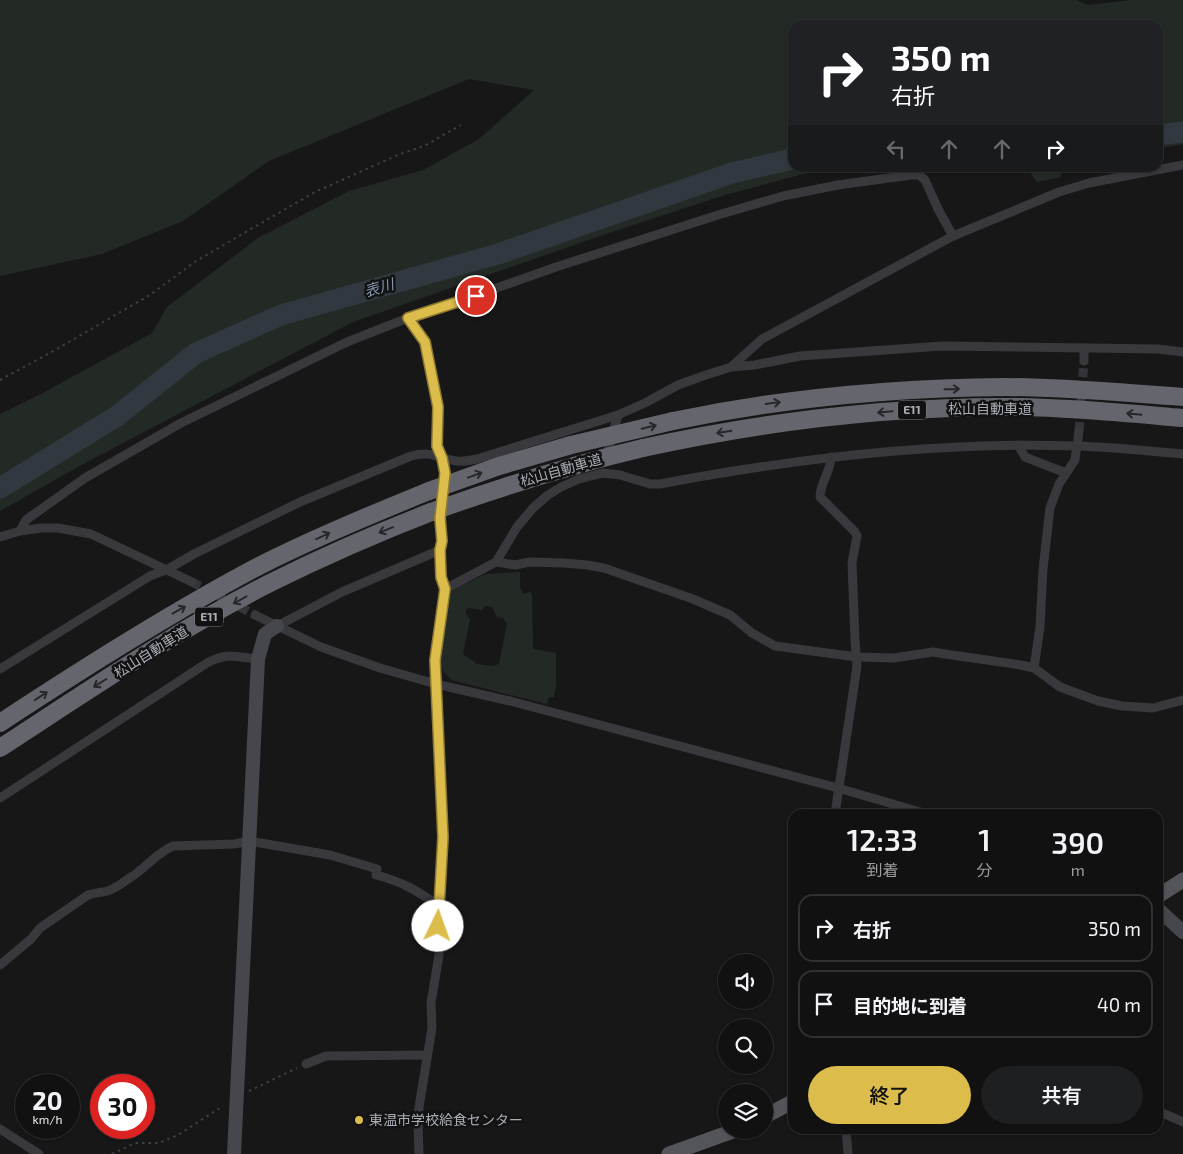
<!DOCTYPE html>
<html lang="ja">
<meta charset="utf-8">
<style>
body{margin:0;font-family:"Exo 2","Noto Sans JP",sans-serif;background:#1e1f20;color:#f1f3f6;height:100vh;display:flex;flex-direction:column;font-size:19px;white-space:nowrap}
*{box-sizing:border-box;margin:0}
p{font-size:16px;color:#9c9d9f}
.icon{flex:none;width:28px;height:28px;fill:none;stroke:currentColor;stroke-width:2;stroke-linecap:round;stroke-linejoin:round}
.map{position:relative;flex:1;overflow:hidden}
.details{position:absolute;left:788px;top:809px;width:375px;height:325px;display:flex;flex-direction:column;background:#111112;border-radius:15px;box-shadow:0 1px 4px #0004,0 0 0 1px #303132}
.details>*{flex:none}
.banner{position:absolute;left:788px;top:20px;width:375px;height:152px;border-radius:15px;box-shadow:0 1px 4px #0004,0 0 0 1px #303132;background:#202124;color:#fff;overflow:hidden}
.tools{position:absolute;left:718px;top:954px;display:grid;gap:10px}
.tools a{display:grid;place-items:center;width:55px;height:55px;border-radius:50%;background:#111112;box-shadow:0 1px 4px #0004,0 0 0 1px #303132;font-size:25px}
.speed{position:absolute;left:15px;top:1074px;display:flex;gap:10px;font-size:25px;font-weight:700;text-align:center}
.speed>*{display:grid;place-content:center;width:65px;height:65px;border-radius:50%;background:#111112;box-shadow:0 1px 4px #0004,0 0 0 1px #303132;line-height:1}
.speed small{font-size:12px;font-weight:400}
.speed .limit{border:8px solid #d22;background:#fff;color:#111}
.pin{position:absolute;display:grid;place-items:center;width:42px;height:42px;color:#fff;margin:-21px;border:2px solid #fff;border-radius:50%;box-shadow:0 1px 5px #0007}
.me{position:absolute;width:55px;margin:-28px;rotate:3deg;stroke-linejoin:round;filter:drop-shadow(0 0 4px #0008)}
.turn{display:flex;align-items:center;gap:18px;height:105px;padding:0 20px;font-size:22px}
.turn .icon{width:65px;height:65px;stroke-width:2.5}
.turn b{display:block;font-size:35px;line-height:42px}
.lanes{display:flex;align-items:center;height:48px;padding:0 20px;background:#0003;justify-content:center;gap:25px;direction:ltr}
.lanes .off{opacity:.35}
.eta{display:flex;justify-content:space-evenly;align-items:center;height:85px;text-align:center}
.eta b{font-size:30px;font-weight:600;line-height:35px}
.action{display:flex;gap:10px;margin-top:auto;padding:10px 20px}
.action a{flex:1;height:58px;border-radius:30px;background:#dcbc4b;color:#111;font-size:20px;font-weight:600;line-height:58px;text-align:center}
.action a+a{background:#1e1f20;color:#f1f3f6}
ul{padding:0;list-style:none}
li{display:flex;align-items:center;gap:15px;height:68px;margin:0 10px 8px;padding:0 10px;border:2px solid #303132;border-radius:15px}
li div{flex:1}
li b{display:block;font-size:19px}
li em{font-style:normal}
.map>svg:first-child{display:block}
</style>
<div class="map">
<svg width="1183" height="1154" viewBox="0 0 1183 1154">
<rect width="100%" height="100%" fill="#171718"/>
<g fill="#232a25" fill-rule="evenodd">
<polygon points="0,0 1076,0 1088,5 1131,0 1183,0 1183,144 1158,149 1158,25 792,25 792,168 826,168 725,195 603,235 353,322 87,462 0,511 0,414 41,394 152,333 167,307 258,238 349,191 423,170 479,139 534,90 469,79 269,161 183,221 102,254 0,276"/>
<polygon points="1027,168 1060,168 1061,177 1037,182"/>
<path d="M520,572V588L524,594L530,592L532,595L533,649L556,653V685L554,697H549L547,704L451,680C449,677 445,674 443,671C436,656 447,608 450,591L486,574ZM485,606L492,607L497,617L503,618L507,624L499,664L493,666L477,664L463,654L470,619L466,614V609L470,608L482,610Z"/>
</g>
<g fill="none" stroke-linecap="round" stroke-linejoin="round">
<g stroke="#323840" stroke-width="21">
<polyline points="1158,135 1183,132"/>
<polyline points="0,488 117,416 196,353 281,315 498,254 732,173 792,159"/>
</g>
<g stroke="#343538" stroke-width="9" stroke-dasharray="9 4.5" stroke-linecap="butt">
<polyline points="1079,431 1084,361"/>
<polyline points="192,582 255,615"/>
</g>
<g stroke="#3e3f44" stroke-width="2" stroke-dasharray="2.5 4" stroke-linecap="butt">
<polyline points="0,380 48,354 150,295 196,261 315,192 400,154 424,146 461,125"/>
<polyline points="249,1091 297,1068"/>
<polyline points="112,1154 135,1143 159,1143 178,1135 223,1106"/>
</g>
<g stroke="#38383d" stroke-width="9">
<polyline points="408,318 425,342 438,407 437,446 442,458 445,473 440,518 442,541 440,550 441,577 445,589 435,660 443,837 438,925 439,955 431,1003 432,1028 419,1107 418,1124 419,1154"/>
<polyline points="1084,361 1084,348"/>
<polyline points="731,367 762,339 953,236 1059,192 1089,183 1183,165"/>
<polyline points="1018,445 1025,457 1066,473"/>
<path d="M831,457C831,471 820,483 820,497L855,532L857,536L852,563L855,640L857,666L835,814"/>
<polyline points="606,458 618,415"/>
<polyline points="20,531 26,520 85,478 181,423 347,342 408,318 460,301 556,267 718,215 783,196 838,185 911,175 919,175 925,180 938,209 953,236"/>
<polyline points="0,537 20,531 41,528 58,528 91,534 192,582"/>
<polyline points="496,562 515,565 530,562 564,563 587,565 604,568 693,599 730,615 752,633 775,646 857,657 894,658 933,652 945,654 1021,665 1034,668 1060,687 1098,701 1122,706 1153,708 1183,700"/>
<path d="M445,589L496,562L517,527L533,508L548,495L561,487L579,479L603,473L620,475L650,484H660C797,458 937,441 1077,446C1112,447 1148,451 1183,454"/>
<polyline points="255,615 321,647 380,668 436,684 510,701 838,788 927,814"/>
<polyline points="277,626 342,592 440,550"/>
<polyline points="1034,668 1040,627 1043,569 1050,508 1059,484 1075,460 1079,431"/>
<path d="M0,669L150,576L168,569L194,554L300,502L411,456C433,450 437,459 457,461C464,462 471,460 477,459L618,415L645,403L678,385L703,376L731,367L755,365L800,356L942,346L1158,349L1183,352"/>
<path d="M0,798L207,663C228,652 236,657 258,659"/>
<path d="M0,965L31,939L40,928L88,895C94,893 97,893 103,892C112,891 121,884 128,879C144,870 156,853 173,846L234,844L249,841L330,855L377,869L376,875C403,882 416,890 439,906"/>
<polyline points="306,1064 326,1056 427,1055"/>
<polyline points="1158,1111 1183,1122"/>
<polyline points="0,1129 39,1154"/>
<polyline points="846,1129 848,1154"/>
</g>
<g stroke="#46474c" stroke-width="14">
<polyline points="1158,909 1183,932"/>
<polyline points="234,1154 258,659 265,634 277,626"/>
</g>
<g stroke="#54555b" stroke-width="15">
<polyline points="1158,896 1183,880"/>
<polyline points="764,1117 792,1102"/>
<polyline points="669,1154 736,1130"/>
</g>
<g stroke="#65666d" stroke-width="18">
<path d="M673,421C783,398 893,388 1005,387C1064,387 1124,393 1183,397"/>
<path d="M643,448C762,422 883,407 1005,407C1064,407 1124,413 1183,418"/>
<path d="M0,723C85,667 170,613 259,566C314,538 372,514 429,491"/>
<path d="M0,748C89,690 177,630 272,582C324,556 377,533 431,512"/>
</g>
<g stroke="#65666d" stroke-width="18">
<polyline points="429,491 499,466 571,445 673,421"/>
<path d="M431,512C501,487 571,465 643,448"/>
</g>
</g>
<defs><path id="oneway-shaft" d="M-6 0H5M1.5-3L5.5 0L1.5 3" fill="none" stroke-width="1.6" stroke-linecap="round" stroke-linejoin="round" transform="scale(1.25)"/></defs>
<g stroke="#27272a">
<use href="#oneway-shaft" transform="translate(952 389) rotate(-1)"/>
<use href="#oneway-shaft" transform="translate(773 403) rotate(-8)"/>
<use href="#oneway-shaft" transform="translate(885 412) rotate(175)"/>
<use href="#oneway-shaft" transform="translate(1134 414) rotate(-175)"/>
<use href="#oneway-shaft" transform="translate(649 427) rotate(-13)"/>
<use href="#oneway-shaft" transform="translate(724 432) rotate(170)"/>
<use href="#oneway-shaft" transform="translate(475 475) rotate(-20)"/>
<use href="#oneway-shaft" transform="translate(386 530) rotate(158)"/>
<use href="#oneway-shaft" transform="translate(323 536) rotate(-25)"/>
<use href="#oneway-shaft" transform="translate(240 600) rotate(151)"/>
<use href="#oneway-shaft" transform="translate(179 610) rotate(-29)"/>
<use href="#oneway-shaft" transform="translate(100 683) rotate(148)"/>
<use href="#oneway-shaft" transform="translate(41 696) rotate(-33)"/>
</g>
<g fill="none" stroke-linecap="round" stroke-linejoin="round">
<defs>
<polyline id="route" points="438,926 443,837 435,660 445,589 441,577 440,550 442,541 440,518 445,473 442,458 437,446 438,407 425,342 408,318 476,296"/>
</defs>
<use href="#route" stroke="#8f7a31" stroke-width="12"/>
<use href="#route" stroke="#dcbc4b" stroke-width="9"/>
</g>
<circle fill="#dcbc4b" stroke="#121213" stroke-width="2" cx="359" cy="1120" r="5"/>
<g text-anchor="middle" stroke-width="5" stroke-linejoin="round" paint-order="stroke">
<g fill="#121213" stroke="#7c7e85" stroke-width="1">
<rect x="898" y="400.5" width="28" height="19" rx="4"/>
<rect x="195" y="607.5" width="28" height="19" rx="4"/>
</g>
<g font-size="12" font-weight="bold" fill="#aaadb6">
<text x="912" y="414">E11</text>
<text x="209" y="621">E11</text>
</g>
<g font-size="14" fill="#aaadb6" stroke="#121213">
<text x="990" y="414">松山自動車道</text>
<text transform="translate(561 470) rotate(-16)" y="5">松山自動車道</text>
<text transform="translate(151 652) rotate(-32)" y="5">松山自動車道</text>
</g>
<g font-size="14" fill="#aaadb6" stroke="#121213" text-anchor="start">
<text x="369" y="1125">東温市学校給食センター</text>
</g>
<g font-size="15" font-style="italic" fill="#8696ad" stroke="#121213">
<text transform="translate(379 288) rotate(-16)" y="5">表川</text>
</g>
</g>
</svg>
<div class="tools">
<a><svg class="icon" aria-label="sound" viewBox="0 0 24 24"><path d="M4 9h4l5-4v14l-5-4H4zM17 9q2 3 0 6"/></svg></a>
<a><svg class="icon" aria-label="search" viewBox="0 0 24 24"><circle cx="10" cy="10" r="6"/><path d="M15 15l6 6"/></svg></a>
<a><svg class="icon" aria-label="layers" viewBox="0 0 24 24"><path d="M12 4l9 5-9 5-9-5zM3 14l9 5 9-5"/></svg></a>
</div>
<div class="speed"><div>20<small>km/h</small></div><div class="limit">30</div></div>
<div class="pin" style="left:476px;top:296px;background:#d93025"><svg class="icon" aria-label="arrive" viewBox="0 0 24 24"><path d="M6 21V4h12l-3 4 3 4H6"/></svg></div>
<svg class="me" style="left:438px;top:926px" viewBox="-20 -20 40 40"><circle r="19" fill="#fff"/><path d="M0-13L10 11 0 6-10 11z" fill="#dcbc4b"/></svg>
<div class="banner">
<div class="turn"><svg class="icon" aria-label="right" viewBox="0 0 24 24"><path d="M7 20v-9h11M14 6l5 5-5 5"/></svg><div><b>350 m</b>右折</div></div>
<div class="lanes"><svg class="icon off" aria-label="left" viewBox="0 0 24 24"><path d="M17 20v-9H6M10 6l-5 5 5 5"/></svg><svg class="icon off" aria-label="ahead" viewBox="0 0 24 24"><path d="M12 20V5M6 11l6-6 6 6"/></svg><svg class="icon off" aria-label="ahead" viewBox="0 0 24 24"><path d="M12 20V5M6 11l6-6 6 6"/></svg><svg class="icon" aria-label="right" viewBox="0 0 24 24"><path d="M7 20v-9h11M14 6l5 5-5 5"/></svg></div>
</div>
<section class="details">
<div class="eta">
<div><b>12:33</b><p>到着</p></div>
<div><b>1</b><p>分</p></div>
<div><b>390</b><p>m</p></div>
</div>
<ul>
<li><svg class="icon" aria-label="right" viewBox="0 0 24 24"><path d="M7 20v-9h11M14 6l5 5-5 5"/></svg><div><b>右折</b></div><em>350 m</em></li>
<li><svg class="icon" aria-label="arrive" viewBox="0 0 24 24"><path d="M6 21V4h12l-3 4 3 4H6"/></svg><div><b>目的地に到着</b></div><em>40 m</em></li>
</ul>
<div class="action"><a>終了</a><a>共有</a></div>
</section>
</div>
